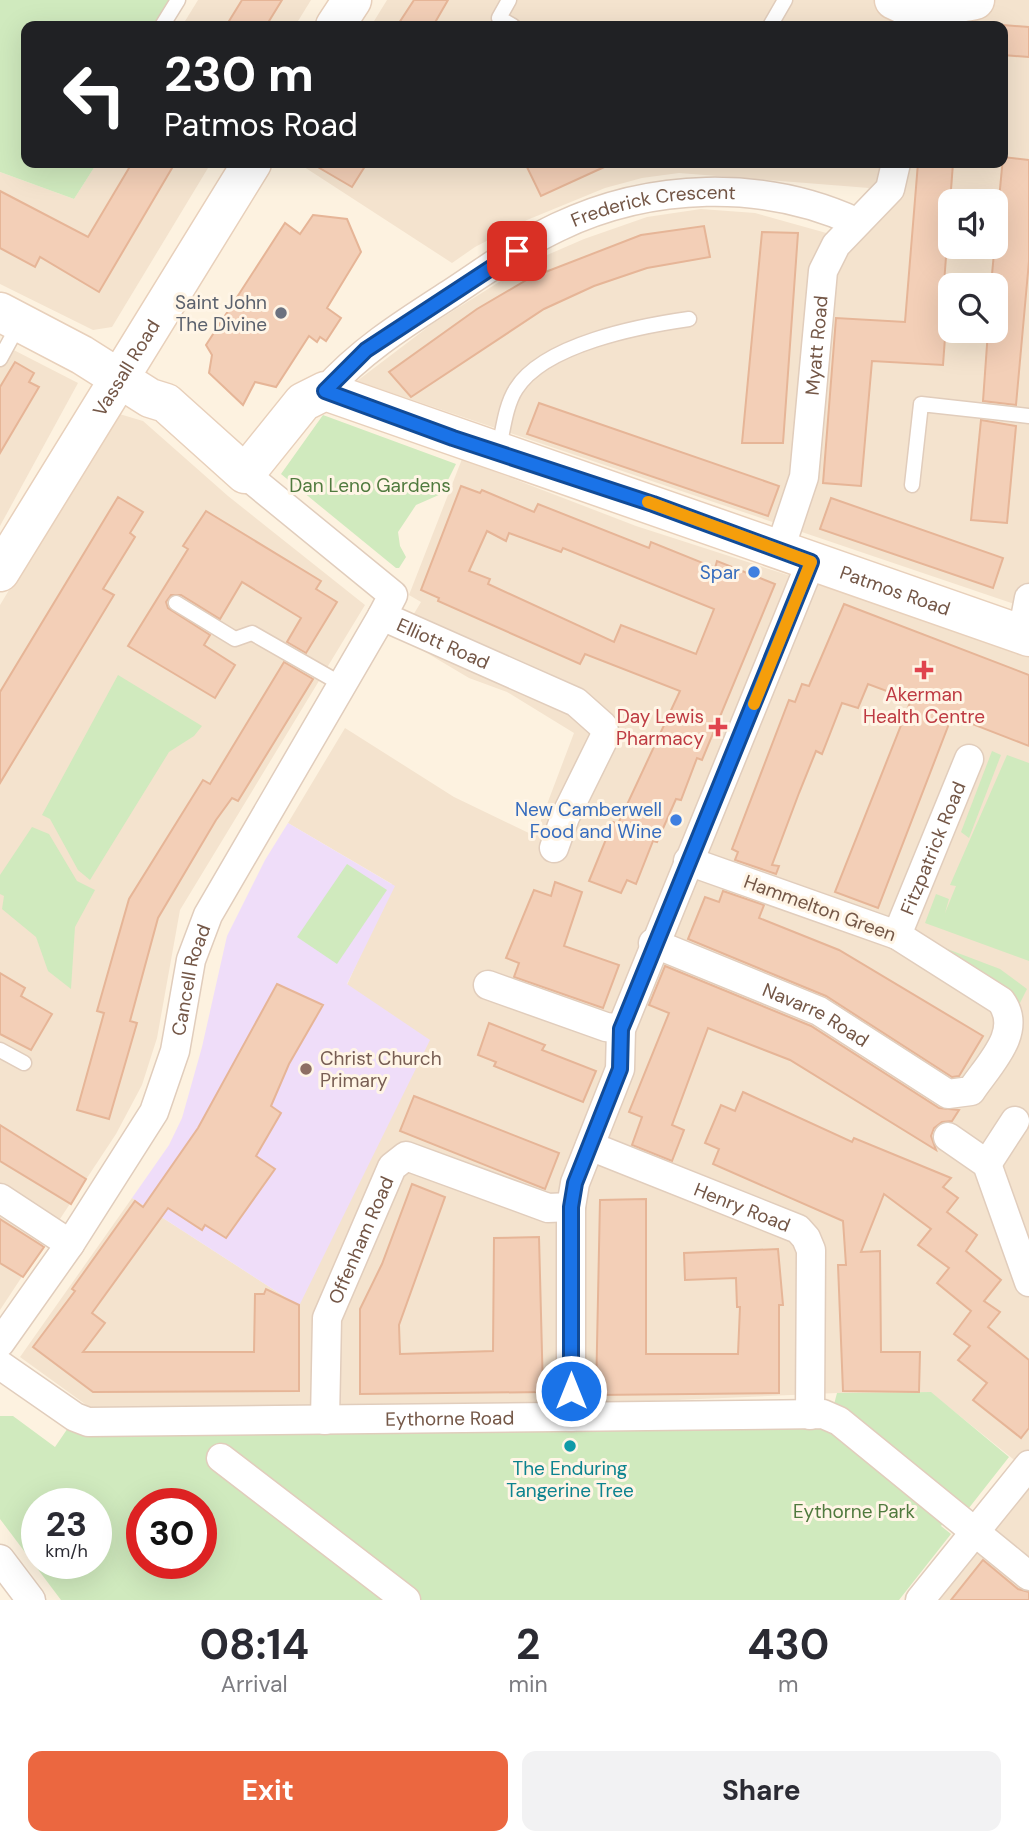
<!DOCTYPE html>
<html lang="en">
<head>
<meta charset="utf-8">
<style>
	:root { --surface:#fff; --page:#f2f2f3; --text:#2b2b33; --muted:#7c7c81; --accent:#eb6740 }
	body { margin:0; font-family:"DM Sans",sans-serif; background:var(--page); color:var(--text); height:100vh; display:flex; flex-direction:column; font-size:26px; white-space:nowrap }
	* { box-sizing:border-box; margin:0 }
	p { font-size:23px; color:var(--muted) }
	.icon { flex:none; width:38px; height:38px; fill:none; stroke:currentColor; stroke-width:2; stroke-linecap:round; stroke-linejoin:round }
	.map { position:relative; height:1600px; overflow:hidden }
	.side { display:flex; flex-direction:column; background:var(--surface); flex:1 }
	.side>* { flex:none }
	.guide { position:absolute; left:21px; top:21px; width:987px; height:147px; border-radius:14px; box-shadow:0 7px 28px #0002; background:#202124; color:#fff; overflow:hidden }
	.controls { position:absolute; left:938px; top:189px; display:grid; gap:14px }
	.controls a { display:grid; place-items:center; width:70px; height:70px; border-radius:14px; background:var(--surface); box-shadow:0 7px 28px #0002; font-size:35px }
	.speed { position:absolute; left:21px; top:1488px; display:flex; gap:14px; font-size:35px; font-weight:700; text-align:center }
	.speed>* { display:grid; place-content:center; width:91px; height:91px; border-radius:50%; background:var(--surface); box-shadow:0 7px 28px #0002; line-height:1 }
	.speed small { font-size:18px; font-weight:400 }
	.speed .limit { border:10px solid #d22; background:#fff; color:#111 }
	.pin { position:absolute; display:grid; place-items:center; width:60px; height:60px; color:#fff; margin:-30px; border-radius:14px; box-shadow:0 4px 10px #0006 }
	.me { position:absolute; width:77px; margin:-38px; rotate:0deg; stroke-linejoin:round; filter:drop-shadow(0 0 5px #0008) }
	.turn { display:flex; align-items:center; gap:24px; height:147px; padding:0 28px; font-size:32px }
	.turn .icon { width:91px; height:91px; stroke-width:2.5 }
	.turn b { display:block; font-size:49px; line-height:60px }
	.eta { display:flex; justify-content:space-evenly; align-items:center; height:119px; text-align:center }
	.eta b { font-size:42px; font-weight:700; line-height:49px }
	.cta { display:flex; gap:14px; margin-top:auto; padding:14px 28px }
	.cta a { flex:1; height:80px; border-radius:14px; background:var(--accent); color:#fff; font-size:28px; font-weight:700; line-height:80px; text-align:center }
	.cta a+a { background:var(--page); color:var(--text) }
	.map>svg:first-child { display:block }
	.residential { fill:#f4e3ce; fill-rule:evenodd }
	.education { fill:#efddf9 }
	.green { fill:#d0eabe; fill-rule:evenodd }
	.building { fill:#f3cfb7; stroke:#e6b597; stroke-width:2; fill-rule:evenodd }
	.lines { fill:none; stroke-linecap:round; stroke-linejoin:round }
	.lane-casing { stroke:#e1cdbc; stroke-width:17 }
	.street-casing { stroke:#e1cdbc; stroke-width:31 }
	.secondary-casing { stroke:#e8d0bb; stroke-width:41 }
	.lane { stroke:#fff; stroke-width:14 }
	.street { stroke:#fff; stroke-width:28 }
	.secondary { stroke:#fff; stroke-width:38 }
	.route-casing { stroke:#114b97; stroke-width:18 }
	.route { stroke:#1a73e8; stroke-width:12 }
	.slow { stroke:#f59e0b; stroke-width:12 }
	.worship-dot { fill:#6b7280; stroke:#fff5e6; stroke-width:2.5 }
	.shop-dot { fill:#3f7fe0; stroke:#fff5e6; stroke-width:2.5 }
	.health-dot { fill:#e0444e; stroke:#fff5e6; stroke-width:2.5 }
	.education-dot { fill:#8d6e63; stroke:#fff5e6; stroke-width:2.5 }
	.culture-dot { fill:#0f9aa8; stroke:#fff5e6; stroke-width:2.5 }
	.labels { text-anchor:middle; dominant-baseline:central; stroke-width:6; stroke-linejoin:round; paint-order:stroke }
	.street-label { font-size:19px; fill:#745747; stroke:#fff5e6 }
	.worship-label { font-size:19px; fill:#5b616d; stroke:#fff5e6; text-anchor:end }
	.park-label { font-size:19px; fill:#507a3e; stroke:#fff5e6 }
	.shop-label { font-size:19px; fill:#366cbe; stroke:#fff5e6; text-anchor:end }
	.health-label { font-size:19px; fill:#be3a42; stroke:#fff5e6 }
	.education-label { font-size:19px; fill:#785e54; stroke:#fff5e6; text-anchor:start }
	.culture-label { font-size:19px; fill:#0d838f; stroke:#fff5e6 }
</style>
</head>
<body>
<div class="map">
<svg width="1029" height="1600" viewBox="0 0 1029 1600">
	<rect width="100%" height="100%" fill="#fdf2e0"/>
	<g class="residential">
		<polygon points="198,0 311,0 295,26 182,26"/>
		<path d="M387 0H1029V609L357 381 432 324 531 262 584 239 647 217 701 209 755 213 830 234 869 188 679 173 642 178 605 188 527 220 475 247 452 263 298 163H1003V26H371ZM950 201H996V247H950ZM950 285H996V331H950Z"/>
		<polygon points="97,163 211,163 112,327 93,330 0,284 0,172 74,199"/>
		<polygon points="0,343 78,383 0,526"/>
		<polygon points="116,413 143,421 228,496 365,605 180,910 157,1038 142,1085 116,1134 0,1310 0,605"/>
		<polygon points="462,459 636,526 1029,653 1029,1472 930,1392 837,1393 421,1411 96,1412 20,1357 132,1198 299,1306 347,985 392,884 288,823 345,728 454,797 535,836 574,733 507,692 469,678 400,637 421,602 409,595"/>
		<polygon points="1029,1479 1029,1600 935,1600"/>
	</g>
	<polygon class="education" points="288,823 395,886 347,984 430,1040 299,1306 132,1198 169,1145 182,1118 202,1047 227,936 265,860"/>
	<g class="green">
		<polygon points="0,0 169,0 153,26 26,26 26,163 97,163 74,199 0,172"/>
		<polygon points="323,415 456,464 441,494 416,505 398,532 400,546 406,557 399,568 396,568 281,474"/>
		<polygon points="118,675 202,726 194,736 169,752 90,880 78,870 50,819 42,815"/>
		<polygon points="992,751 1001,755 969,838 961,832"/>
		<polygon points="1007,755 1029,763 1029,961 925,923 936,894 949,899 945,913 956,886 950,885"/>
		<polygon points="32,827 49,834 77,881 95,890 75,927 71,989 48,971 36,937 2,909 4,896 0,894 0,875"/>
		<polygon points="347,864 387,890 337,964 297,937"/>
		<polygon points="921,939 1000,969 1027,989 1017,1009"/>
		<path d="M931 1392 1009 1457 965 1513 956 1507 941 1526 951 1534 899 1600H61L0 1519V1416H13L55 1447 70 1425 828 1427 837 1393ZM37 1503H96V1563H37ZM142 1503H201V1563H142Z"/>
	</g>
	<g class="building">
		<polygon points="242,0 282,0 266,26 226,26"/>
		<polygon points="414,0 448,0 433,26 397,26"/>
		<polygon points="1003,25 1029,27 1029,57 1003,55"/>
		<polygon points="1003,157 1029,160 1029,261 1016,405 983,401 988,331 996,331 996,285 991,285"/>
		<polygon points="132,163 175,163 99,292 40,257 35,267 0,248 0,191 88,237"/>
		<polygon points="311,163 367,163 352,187"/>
		<polygon points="525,163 613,163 541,196"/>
		<polygon points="918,163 953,163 941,324 946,324 943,365 872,361 861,486 823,483 836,318 905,322"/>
		<polygon points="313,215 347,219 361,252 327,308 341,318 326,341 320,337 317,342 309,336 276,387 255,382 243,405 209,373 212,355 206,345 285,223 300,234"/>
		<polygon points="704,226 710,257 647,268 594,286 544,309 411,397 389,372 477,309 530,278 641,235"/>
		<polygon points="762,232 798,233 783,443 742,443"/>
		<polygon points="15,362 34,373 29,382 39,387 0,453 0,387"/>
		<polygon points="539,403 779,486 768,516 527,434"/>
		<polygon points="981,420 1016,426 1007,523 971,520"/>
		<path d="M461 486 480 493 482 490 534 512 538 504 649 548 651 542 715 568 717 561 775 584 702 760 697 758 681 800 676 799 657 842 653 841 636 884 627 880 621 893 589 881 613 822 618 824 680 691 585 654 580 664 438 601 439 598 421 590ZM487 531 506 541 509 533 561 552 563 548 714 609 696 654 621 625 614 642 488 584 490 579 469 571Z"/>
		<polygon points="118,497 143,512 130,533 135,537 103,589 114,595 0,783 0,692"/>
		<polygon points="831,498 1003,558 993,588 820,529"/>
		<polygon points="206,511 321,581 316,589 337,602 306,653 287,642 301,618 242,582 220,619 181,595 171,595 166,602 168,608 210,635 204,645 235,665 215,698 128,646 188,549 183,546"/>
		<polygon points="844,604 1029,675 1029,746 952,716 878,908 835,892 911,700 868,684 858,708 842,703 822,754 816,751 799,793 772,865 779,866 776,874 735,860 738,852 732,849 789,700 795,702 802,684 809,686"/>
		<polygon points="284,662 313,679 238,801 232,798 216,820 158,918 130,1021 137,1023 109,1119 77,1110 104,1013 97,1011 129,899 203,780 210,784"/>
		<polygon points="555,882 582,892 564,946 619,965 603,1008 514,977 519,963 506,958 534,890 551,896"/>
		<polygon points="723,891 764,905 759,918 839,950 983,1036 959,1076 952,1077 826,996 688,939 705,897 719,902"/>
		<polygon points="665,966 811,1026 939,1108 959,1110 952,1121 942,1122 934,1128 931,1136 936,1150 790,1060 708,1028 672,1125 684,1130 672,1161 632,1145 642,1117 629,1112 669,1013 649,1005"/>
		<polygon points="0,973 25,988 21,996 52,1014 31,1050 0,1034"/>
		<polygon points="277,984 323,1005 289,1064 271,1106 281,1113 256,1156 275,1169 226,1238 205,1225 202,1230 168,1208 92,1313 105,1323 83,1352 254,1352 255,1294 264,1294 266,1289 299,1305 299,1391 93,1392 33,1347 75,1291 72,1289 135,1201 143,1207 198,1128"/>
		<polygon points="489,1023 545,1045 542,1050 596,1071 583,1102 494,1066 496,1062 478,1055"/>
		<polygon points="743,1092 852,1142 854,1138 951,1178 943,1187 958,1198 947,1212 977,1235 966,1251 1001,1280 984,1301 1000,1312 988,1327 1029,1360 1029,1428 1021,1438 973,1400 987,1383 958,1360 970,1346 954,1334 971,1311 937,1283 949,1268 918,1245 931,1229 884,1194 861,1252 880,1251 881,1352 920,1352 919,1392 843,1391 838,1265 846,1265 843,1221 713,1164 719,1149 705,1143 721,1105 735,1111"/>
		<polygon points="414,1096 559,1153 545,1189 400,1131"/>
		<polygon points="0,1125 86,1179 71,1204 0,1161"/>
		<polygon points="412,1184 445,1197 399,1325 400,1354 493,1351 494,1238 539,1237 543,1392 360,1394 360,1309 382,1264"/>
		<polygon points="646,1199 646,1354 738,1354 740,1307 737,1307 736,1278 685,1280 684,1253 778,1249 783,1305 779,1305 779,1393 596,1395 600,1200"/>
		<polygon points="0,1219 44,1247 23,1277 0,1263"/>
		<polygon points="983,1560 1018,1589 1029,1592 1029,1600 951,1600"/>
	</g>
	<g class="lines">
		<defs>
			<g id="lane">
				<polyline points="509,0 499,18 513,26"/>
				<polyline points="162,26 178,0"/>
				<polyline points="770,26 785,0"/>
				<polyline points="0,359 19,324"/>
				<path d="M498 452C503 432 505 406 516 389 544 344 640 326 689 319"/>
				<polyline points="912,485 921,404 1029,416"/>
				<polyline points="176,603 235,639 252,633 343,685"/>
				<polyline points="0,1050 24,1063"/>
			</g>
			<g id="street">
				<path id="s1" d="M325 391C360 351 405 323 450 294 485 271 520 245 558 227 650 183 763 179 856 222"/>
				<path id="s2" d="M245 474 393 595 382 616 576 702 603 726 605 736 565 817 554 848"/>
				<path id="s3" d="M780 549 804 477 823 271 836 245 890 189 896 163"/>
				<polyline points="1022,634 1029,598"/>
				<path id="s4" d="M897 935 969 759"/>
				<path id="s5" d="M653 943 819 1011 948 1094 971 1091C988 1065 1024 1032 1001 1001L897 935 688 861"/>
				<polyline points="488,985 606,1027 621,1029"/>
				<polyline points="948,1137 987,1164 1029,1282"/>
				<path id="s6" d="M590 1146 798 1229 806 1238 811 1250 810 1415"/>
				<polyline points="987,1164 1015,1121"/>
				<polyline points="0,1198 70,1244"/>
				<path id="s7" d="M0 1343 70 1244 154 1112 175 1051 191 960 208 915 382 616"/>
				<path id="s8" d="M0 1365 75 1417 88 1422 823 1414 839 1421 1029 1576"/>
				<polyline points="571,1417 571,1207 575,1183 620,1069 621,1029 626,1017 811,562"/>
				<path id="s9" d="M325 1420 327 1318 392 1167 406 1156 548 1208 571 1207"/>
				<polyline points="221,1458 406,1600"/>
				<polyline points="0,1559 31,1600"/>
				<polyline points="920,1600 1029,1465"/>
			</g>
			<g id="secondary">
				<path d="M894 0C919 14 948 5 975 0"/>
				<polyline points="335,26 352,0"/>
				<path id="s10" d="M0 312 82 355 150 398 166 403 245 474 303 402 325 391 1029 637"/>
				<path id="s11" d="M0 572 252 163"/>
			</g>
		</defs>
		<use href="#lane" class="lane-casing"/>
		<use href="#street" class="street-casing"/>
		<use href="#secondary" class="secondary-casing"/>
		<use href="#lane" class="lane"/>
		<use href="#street" class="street"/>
		<use href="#secondary" class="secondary"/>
	</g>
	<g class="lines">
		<defs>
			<polyline id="route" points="517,251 366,350 325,391 453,438 653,504 811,562 626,1017 621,1029 620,1069 575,1183 571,1207 571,1391"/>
		</defs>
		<use href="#route" class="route-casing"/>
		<use href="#route" class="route"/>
		<polyline class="slow" points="648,502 811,562 754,704"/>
	</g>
	<circle class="worship-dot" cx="281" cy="313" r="7"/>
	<g class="shop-dot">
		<circle cx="754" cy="572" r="7"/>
		<circle cx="676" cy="820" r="7"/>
	</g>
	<g class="health-dot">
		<path d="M920.5 659.5h7v7h7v7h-7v7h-7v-7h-7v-7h7z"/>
		<path d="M714.5 716.5h7v7h7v7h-7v7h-7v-7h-7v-7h7z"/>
	</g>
	<circle class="education-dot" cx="306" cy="1069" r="7"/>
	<circle class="culture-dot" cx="570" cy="1446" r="7"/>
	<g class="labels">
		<g class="street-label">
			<text stroke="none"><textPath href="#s1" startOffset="385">Frederick Crescent</textPath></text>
			<text stroke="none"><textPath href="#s3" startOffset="208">Myatt Road</textPath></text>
			<text stroke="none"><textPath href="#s11" startOffset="240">Vassall Road</textPath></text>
			<text stroke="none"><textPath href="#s10" startOffset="1017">Patmos Road</textPath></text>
			<text stroke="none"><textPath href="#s2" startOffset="282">Elliott Road</textPath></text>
			<text stroke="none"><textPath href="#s4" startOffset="94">Fitzpatrick Road</textPath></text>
			<text transform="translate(820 908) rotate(20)">Hammelton Green</text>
			<text stroke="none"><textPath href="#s7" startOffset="415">Cancell Road</textPath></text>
			<text stroke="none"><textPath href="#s5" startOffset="178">Navarre Road</textPath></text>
			<text stroke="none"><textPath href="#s6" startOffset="164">Henry Road</textPath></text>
			<text stroke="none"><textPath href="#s9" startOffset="187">Offenham Road</textPath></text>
			<text stroke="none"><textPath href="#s8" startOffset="467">Eythorne Road</textPath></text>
		</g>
		<g class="worship-label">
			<text x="267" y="302">Saint John<tspan x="267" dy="22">The Divine</tspan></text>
		</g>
		<g class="park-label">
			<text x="370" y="485">Dan Leno Gardens</text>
			<text x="854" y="1511">Eythorne Park</text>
		</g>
		<g class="shop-label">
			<text x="740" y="572">Spar</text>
			<text x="662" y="809">New Camberwell<tspan x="662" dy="22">Food and Wine</tspan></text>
		</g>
		<g class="health-label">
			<text x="924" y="694">Akerman<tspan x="924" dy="22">Health Centre</tspan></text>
			<text x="704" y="716" text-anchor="end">Day Lewis<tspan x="704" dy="22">Pharmacy</tspan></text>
		</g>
		<g class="education-label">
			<text x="320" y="1058">Christ Church<tspan x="320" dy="22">Primary</tspan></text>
		</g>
		<g class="culture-label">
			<text x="570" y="1468">The Enduring<tspan x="570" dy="22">Tangerine Tree</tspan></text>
		</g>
	</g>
</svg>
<div class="controls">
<a><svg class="icon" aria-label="sound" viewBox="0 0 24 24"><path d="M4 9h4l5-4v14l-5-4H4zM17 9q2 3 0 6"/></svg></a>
<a><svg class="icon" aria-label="search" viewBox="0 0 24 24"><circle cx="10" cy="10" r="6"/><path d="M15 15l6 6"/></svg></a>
</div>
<div class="speed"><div>23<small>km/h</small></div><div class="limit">30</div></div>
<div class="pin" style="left:517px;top:251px;background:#d93025"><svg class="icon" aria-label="arrive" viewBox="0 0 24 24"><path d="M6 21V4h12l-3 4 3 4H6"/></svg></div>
<svg class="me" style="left:571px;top:1391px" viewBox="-20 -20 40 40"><circle r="17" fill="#1a73e8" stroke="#fff" stroke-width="3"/><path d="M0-11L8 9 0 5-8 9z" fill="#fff"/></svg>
<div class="guide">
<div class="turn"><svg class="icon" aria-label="left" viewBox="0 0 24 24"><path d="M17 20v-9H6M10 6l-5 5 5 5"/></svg><div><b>230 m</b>Patmos Road</div></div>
</div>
</div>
<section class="side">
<div class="eta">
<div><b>08:14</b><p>Arrival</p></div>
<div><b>2</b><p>min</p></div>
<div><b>430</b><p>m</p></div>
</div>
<div class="cta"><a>Exit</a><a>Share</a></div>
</section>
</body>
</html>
